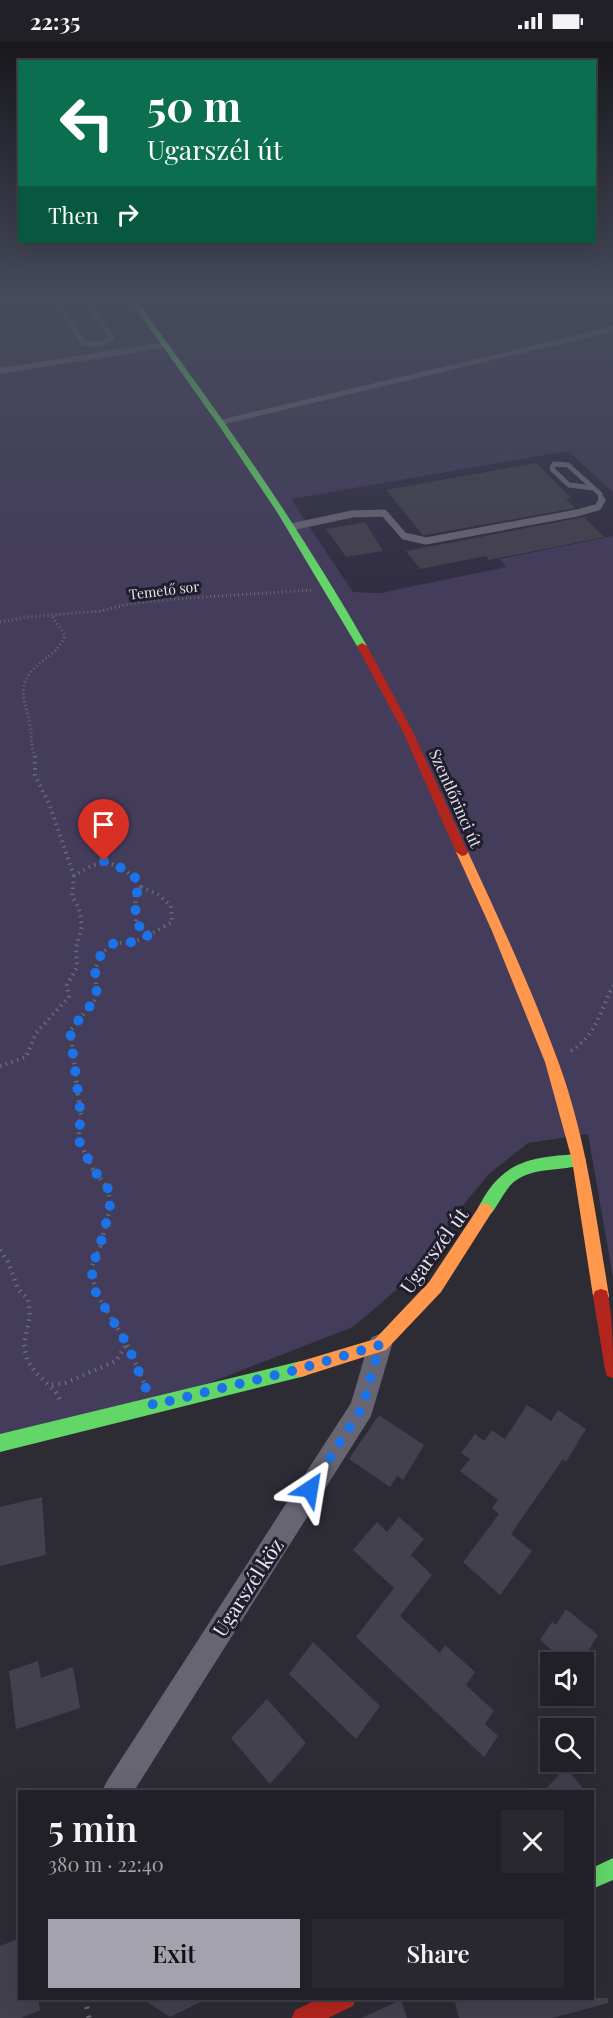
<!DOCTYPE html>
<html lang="en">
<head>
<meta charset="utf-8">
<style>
	:root { --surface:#222027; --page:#2a282f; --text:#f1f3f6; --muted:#a2a3a7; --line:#3f3e44; --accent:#a4a2ac }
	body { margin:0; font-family:"Playfair Display",serif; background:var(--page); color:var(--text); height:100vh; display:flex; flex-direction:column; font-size:22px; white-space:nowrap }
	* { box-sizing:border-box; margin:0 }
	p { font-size:20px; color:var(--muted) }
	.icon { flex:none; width:33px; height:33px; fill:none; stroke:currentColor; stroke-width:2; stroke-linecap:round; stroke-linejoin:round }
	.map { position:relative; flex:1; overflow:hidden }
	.drawer { position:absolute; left:18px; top:1748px; width:576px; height:210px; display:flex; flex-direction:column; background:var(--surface); border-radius:0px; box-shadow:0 6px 24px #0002,0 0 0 2px var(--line) }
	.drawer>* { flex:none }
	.hud { position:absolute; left:18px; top:18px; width:578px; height:183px; border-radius:0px; box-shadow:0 6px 24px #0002,0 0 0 2px var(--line); background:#0b6e4f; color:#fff; overflow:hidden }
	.buttons { position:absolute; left:540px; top:1610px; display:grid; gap:12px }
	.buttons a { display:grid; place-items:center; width:54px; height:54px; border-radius:0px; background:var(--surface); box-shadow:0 6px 24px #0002,0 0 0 2px var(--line); font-size:30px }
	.pin { position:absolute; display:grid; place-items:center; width:51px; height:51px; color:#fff; margin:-62px -26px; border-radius:50% 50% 50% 0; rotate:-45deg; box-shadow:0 0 6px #0007 }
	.pin .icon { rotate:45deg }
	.me { position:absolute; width:66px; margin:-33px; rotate:33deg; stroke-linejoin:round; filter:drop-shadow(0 0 4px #0008) }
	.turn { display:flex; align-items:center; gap:21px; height:126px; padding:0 30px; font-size:27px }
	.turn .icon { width:78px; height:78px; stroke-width:2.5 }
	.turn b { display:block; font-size:42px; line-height:51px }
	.then { display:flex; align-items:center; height:57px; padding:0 30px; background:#0003; gap:12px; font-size:22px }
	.round { display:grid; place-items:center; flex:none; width:63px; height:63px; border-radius:0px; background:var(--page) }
	.headline { display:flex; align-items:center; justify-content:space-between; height:102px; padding:0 30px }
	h1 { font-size:36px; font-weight:600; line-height:45px }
	.action { display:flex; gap:12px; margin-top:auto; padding:12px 30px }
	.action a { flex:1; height:69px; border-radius:0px; background:var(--accent); color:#111; font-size:24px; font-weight:600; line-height:69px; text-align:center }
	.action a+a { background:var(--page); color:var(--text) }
	.status { display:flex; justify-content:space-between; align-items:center; height:42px; padding:0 30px; background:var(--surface); direction:ltr }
	.status svg { height:16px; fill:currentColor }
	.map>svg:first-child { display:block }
	.built { fill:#322e43 }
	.green { fill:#433c5b }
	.building { fill:#44414f }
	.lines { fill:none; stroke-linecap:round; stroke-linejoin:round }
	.path-far3 { stroke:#6b6974; stroke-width:3; stroke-dasharray:1 3; stroke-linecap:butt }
	.path-far2 { stroke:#6b6974; stroke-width:4; stroke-dasharray:1.5 4.5; stroke-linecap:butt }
	.path-far1 { stroke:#6b6974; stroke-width:4.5; stroke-dasharray:1.5 5; stroke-linecap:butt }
	.path { stroke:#6b6974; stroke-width:5; stroke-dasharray:2 7; stroke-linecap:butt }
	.lane-far1 { stroke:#686573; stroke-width:5 }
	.lane { stroke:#686573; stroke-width:7 }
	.street { fill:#686573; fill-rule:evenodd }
	.fast { fill:#63d668; fill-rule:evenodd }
	.slow { fill:#ff974d; fill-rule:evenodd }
	.jam { fill:#b3261e; fill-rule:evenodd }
	.route { stroke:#1a73e8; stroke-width:10; stroke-dasharray:0 18 }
	.labels { text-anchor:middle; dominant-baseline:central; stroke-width:6; stroke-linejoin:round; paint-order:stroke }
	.far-street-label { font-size:14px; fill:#e4e2ed; stroke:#201d2d }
	.street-label { font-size:16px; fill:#e4e2ed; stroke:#201d2d }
	.near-street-label { font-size:20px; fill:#e4e2ed; stroke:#201d2d }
</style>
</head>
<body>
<div class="status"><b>22:35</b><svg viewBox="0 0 49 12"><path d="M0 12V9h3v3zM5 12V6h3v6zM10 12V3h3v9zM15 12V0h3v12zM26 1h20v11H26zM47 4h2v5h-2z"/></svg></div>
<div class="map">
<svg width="613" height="1976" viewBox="0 0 613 1976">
	<rect width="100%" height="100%" fill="#2d2b34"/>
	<polygon class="built" points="568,409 613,450 613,494 500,517 507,525 380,551 353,550 291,457"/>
	<polygon class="green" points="0,257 613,258 613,450 568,409 291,457 353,550 380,551 506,525 500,517 613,494 613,1236 588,1092 528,1101 489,1132 468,1157 410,1236 353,1285 153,1363 0,1399"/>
	<g class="building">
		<polygon points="32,274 52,312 12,318 9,313 0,314 0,279"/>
		<polygon points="536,421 571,456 566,457 575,466 426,493 423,493 386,448"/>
		<polygon points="584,475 604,495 489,518 486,514 420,527 406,509"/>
		<polygon points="365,480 383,509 346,515 326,487"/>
		<polygon points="527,1363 551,1379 558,1368 586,1387 566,1420 563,1417 511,1492 532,1509 500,1553 463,1520 499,1472 492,1466 498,1458 460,1429 470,1417 461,1411 475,1392 484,1399 492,1388 505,1397"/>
		<polygon points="379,1373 424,1403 403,1438 397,1434 390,1445 349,1417"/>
		<polygon points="42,1455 46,1513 0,1524 0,1465"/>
		<polygon points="399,1475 424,1497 411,1513 432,1533 400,1574 440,1611 445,1603 475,1630 466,1643 494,1669 485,1682 498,1694 484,1715 356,1595 394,1546 353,1508 377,1480 387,1490"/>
		<polygon points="566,1567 598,1593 581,1620 565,1620 540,1598 552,1580 556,1583"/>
		<polygon points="313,1600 380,1664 356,1697 289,1632"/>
		<polygon points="38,1619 41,1636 73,1625 80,1666 16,1687 9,1629"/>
		<polygon points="267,1657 306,1701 270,1742 231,1696"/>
		<polygon points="566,1725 585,1749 544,1749"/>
		<polygon points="20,1896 20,1956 38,1956 40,1968 22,1976 0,1976 0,1904"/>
		<polygon points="141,1956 209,1956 170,1975"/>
		<polygon points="454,1956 608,1956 608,1961 552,1976 459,1976"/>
		<polygon points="401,1958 407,1976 361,1976"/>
	</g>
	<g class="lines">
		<g class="path-far3">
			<polyline points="0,580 28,575 101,569 129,562 174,557 312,548"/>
			<path d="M35 715C29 699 33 697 30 683 27 664 16 648 31 630 43 615 58 613 65 593L52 574"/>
		</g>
		<g class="path-far2">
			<polyline points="35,714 35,733 50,764 74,834"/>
			<polyline points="141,845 159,853 171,864 172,880 151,892"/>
			<path d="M571 1009C598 991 599 970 613 944"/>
			<path d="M0 1024 26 1015 36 991 69 955 67 943 77 925 76 906 82 884 79 866 72 854 74 834C102 814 120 818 141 845L135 854 136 882 151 892 134 900 114 901 101 912 95 929 97 955 70 989 77 1040"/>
		</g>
		<g class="path-far1">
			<polyline points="76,1039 81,1074 78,1097 93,1127 109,1148 110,1166 100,1205 91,1227 96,1251 127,1302 144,1341"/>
			<polyline points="0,1208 8,1220 18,1247 28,1257 30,1273 24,1302 27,1318 35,1330 55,1349 62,1361"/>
			<polyline points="52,1343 65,1341 116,1319 126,1303"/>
		</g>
		<polyline class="path" points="85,1956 89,1976"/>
		<g class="lane-far1">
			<path d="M56 257 82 300C93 303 103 304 112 296L85 257"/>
			<polyline points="222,380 613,287"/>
			<polyline points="593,446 569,443 552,427 554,422 568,423 600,452 601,459"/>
		</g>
		<polyline class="lane" points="291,485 352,472 384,471 404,494 426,499 577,471 598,465 602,458"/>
		<g class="street">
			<polygon points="165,300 169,301 169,305 0,332 0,326"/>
			<polygon points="380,1292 388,1295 392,1303 371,1374 134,1749 102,1749 107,1739 351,1361 368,1303 372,1295"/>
		</g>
		<g class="fast">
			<path d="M129 257H135C218 369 298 482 367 604L366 606 362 607 357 604 277 470 220 385Z"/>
			<path d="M579 1112 584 1114 586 1118 584 1122C561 1130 536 1124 515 1139 504 1147 496 1169 489 1173 485 1175 483 1174 480 1173L477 1168C501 1119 529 1115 579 1112Z"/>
			<polygon points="301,1319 307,1321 309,1327 307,1333 301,1335 0,1410 0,1392"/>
			<polygon points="613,1816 613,1838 592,1847 592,1826"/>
		</g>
		<g class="slow">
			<path d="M462 806 468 810C500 879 532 948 558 1019 586 1094 596 1175 609 1254L607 1259 601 1261 595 1259 593 1254 572 1118 545 1020 492 889 456 810Z"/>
			<polygon points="485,1161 490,1163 493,1168 490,1173 441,1250 386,1308 301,1335 295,1333 293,1327 295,1321 375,1297 429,1240 480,1163"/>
		</g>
		<g class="jam">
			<polygon points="362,601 367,604 413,690 468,810 466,813 462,814 456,810 403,690 357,604"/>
			<path d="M601 1247 607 1249C613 1274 613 1309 613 1336L607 1334 605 1328 593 1254 595 1249Z"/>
			<polygon points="320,1956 356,1956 353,1964 328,1976 292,1976 295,1968"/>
		</g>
	</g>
	<linearGradient id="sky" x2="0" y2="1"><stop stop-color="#19181d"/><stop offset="0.48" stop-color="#464a5c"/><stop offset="1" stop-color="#464a5c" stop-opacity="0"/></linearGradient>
	<rect width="613" height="534" fill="url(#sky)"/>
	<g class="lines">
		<polyline class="route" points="104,819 131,830 141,844 135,854 136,882 151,892 134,900 114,901 101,912 95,929 97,955 70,989 81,1074 78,1097 93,1127 109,1148 110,1166 100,1204 91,1227 96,1251 127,1302 153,1363 296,1328 380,1303 362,1366 310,1447"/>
	</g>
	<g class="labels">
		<g class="far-street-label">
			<text transform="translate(164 548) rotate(-7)">Temető sor</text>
		</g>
		<g class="street-label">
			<text transform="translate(456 756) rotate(66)">Szentlőrinci út</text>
		</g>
		<g class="near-street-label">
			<text transform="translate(433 1208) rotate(-54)">Ugarszél út</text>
			<text transform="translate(247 1545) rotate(-57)">Ugarszél köz</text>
		</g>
	</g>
</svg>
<div class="buttons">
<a><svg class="icon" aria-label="sound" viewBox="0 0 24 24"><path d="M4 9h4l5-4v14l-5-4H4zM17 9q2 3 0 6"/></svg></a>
<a><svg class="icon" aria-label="search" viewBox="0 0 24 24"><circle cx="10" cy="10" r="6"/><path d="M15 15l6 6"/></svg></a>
</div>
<div class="pin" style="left:104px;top:819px;background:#d93025"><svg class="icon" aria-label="arrive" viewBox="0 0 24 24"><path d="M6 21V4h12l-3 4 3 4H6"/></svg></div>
<svg class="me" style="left:310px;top:1447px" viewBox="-20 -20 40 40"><path d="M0-17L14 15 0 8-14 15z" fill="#1a73e8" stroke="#fff" stroke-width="4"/></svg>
<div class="hud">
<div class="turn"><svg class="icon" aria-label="left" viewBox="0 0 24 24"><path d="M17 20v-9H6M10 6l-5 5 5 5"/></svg><div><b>50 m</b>Ugarszél út</div></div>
<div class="then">Then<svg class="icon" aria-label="right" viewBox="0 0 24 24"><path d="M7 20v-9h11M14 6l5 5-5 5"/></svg></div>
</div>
<section class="drawer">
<div class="headline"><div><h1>5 min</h1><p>380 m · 22:40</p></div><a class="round"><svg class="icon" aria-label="close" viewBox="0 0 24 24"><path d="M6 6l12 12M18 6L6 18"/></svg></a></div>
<div class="action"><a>Exit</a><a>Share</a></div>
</section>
</div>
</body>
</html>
